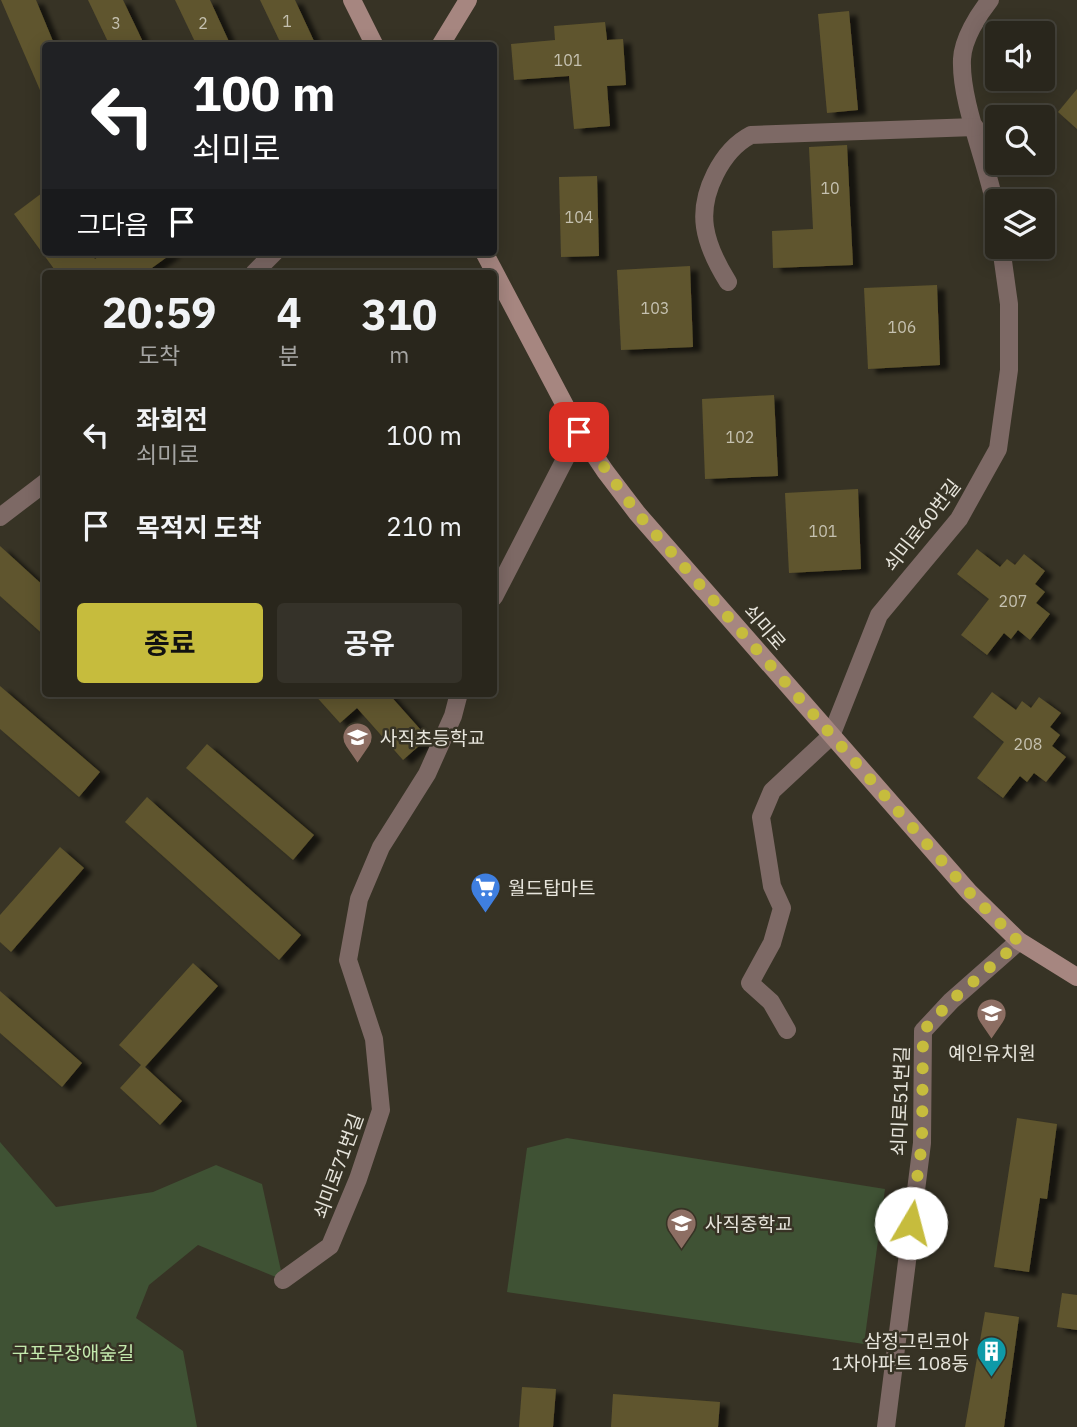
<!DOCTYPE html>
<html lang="ko">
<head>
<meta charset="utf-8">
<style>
	:root { --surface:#29261c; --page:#353229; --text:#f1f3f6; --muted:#a5a5a3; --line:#45433b; --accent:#c6bc3d }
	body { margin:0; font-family:"IBM Plex Sans","Noto Sans KR",sans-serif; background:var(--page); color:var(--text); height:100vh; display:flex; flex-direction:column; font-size:26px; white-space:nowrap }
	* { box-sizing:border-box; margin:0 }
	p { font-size:23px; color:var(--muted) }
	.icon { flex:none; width:38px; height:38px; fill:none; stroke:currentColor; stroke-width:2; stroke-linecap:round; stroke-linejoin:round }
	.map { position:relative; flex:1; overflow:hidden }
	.panel { position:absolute; left:42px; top:270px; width:455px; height:427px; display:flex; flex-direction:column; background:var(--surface); border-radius:7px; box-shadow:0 4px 18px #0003,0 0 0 2px var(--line) }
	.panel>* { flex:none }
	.top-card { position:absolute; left:42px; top:42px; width:455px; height:214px; border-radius:7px; box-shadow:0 4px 18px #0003,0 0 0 2px var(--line); background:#202124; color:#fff; overflow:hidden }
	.fabs { position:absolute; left:985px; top:21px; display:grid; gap:14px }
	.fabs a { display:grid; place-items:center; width:70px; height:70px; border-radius:7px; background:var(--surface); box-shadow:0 4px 18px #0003,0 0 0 2px var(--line); font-size:35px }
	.pin { position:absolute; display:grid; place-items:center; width:60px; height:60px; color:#fff; margin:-30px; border-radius:14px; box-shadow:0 4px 10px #0006 }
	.me { position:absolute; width:77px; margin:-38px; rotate:8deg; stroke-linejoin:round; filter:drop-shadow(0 0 5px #0008) }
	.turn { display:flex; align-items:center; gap:24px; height:147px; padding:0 35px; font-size:32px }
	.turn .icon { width:91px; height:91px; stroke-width:2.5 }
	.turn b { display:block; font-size:49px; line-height:60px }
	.then { display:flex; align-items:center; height:66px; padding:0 35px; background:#0003; gap:14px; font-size:26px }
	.eta { display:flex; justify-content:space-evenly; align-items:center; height:119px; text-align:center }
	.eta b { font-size:42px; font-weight:700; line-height:49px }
	.primary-button { display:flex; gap:14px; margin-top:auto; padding:14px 35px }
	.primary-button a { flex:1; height:80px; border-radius:7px; background:var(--accent); color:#111; font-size:28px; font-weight:700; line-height:80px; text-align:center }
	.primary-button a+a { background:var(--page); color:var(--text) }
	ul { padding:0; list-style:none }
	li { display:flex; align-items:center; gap:21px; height:91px; padding:0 35px }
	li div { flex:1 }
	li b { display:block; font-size:26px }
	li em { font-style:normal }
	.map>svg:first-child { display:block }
	.green { fill:#3f5234 }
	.building { fill:#5f552d; filter:url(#shadow) }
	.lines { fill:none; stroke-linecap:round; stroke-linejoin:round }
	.street { stroke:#7d6965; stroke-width:18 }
	.secondary { stroke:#a68680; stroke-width:18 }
	.route { stroke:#c6bc3d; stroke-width:12; stroke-dasharray:0 21.6 }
	.labels { text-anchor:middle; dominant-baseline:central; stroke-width:5; stroke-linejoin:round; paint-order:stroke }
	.number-label { font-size:16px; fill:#c5c1b0 }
	.street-label { font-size:19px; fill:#e7e5dc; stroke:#373325 }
	.poi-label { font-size:19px; fill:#e7e5dc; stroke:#373325; text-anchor:start }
	.park-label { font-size:19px; fill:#c3e9ad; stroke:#373325 }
</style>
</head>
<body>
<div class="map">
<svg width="1077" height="1427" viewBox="0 0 1077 1427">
	<defs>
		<filter id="shadow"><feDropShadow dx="8" dy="4.5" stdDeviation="2" flood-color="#0009"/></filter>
	</defs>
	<rect width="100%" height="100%" fill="#373325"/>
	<g class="green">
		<polygon points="567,1138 885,1189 864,1344 507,1292 527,1148"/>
		<polygon points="0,1142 56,1207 153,1192 216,1165 262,1184 283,1280 198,1245 149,1285 136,1318 183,1351 197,1427 0,1427"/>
	</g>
	<g class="building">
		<polygon points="1,0 36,0 55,46 46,46 46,104"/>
		<polygon points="88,0 123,0 145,46 110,46"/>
		<polygon points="175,0 210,0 231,46 197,46"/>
		<polygon points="260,0 295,0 314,41 305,46 282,46"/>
		<polygon points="849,11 858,110 827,113 818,14"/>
		<polygon points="605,22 607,40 623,39 626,85 607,86 610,126 574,129 569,76 514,80 511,44 555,40 554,26"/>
		<polygon points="1077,89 1077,129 1058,112"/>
		<polygon points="847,145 853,265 773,268 772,231 813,229 809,147"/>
		<polygon points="597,176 599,256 561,257 559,177"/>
		<polygon points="46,190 46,252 90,252 95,259 105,252 174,252 145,273 57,273 14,214"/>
		<polygon points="690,266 693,347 621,350 617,270"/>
		<polygon points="937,285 940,365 868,369 864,288"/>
		<polygon points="774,395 778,476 705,479 702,399"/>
		<polygon points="858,489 861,569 789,573 785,493"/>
		<polygon points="0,546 46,588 46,637 0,596"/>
		<polygon points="977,549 1000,567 1007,559 1015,565 1024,554 1045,571 1035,584 1045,592 1036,603 1050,614 1030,640 1018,630 1011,639 1004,633 987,655 961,635 989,599 957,574"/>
		<polygon points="0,686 100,772 79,797 0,729"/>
		<polygon points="992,692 1016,710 1022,701 1031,708 1039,697 1061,713 1050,727 1060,735 1052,746 1066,757 1046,782 1034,773 1027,782 1020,776 1003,798 977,778 1004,742 973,717"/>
		<polygon points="313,693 388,693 428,738 403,760 357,708 340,723"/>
		<polygon points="207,744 314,835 293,860 186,768"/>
		<polygon points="147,797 301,935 279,960 125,822"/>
		<polygon points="60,847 84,868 11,952 0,942 0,915"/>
		<polygon points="193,963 218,986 145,1067 182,1101 160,1125 120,1088 141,1065 119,1045"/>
		<polygon points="0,991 82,1063 62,1087 0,1033"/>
		<polygon points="1017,1118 1057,1124 1047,1199 1040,1198 1029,1272 994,1267"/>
		<polygon points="1062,1293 1077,1295 1077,1330 1057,1327"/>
		<polygon points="985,1312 1019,1317 1004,1427 965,1427"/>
		<polygon points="522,1387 556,1389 553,1427 519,1427"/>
		<polygon points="613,1394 720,1402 718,1427 611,1427"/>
	</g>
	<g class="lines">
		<g class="street">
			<path d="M990 0C978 15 963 39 962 59 960 105 991 171 998 220"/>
			<polyline points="254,273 275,252"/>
			<path d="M728 282C718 266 708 247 705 227 700 193 722 150 751 135L975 127"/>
			<polyline points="0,517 46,482"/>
			<polyline points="494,597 579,432"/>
			<polyline points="787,1030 771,1002 750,983 772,943 782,908 772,886 761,817 772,791 831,736 879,615 959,519 998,449 1009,370 1009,304 1001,247"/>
			<polyline points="283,1280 330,1246 358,1179 381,1110 374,1039 348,960 359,899 381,847 427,774 453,716 459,693"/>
			<polyline points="886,1427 922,1143 923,1031 951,1001 1019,941"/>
		</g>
		<g class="secondary">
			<polyline points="352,0 375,46"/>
			<polyline points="440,46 468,0"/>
			<polyline points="484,252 579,432 605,471 637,513 969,892 1019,941 1077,977"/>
		</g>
	</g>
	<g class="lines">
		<polyline class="route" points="579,432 637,513 969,892 1019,942 951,1001 923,1031 922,1143 911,1223"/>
	</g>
	<defs>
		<symbol id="school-pin" viewBox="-11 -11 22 30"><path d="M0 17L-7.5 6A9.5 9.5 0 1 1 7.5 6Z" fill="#8d6e63" stroke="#373325"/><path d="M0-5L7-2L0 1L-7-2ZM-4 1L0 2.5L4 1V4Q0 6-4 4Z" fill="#fff"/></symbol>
		<symbol id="supermarket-pin" viewBox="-11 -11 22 30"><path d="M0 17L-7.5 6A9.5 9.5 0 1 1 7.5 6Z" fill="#3f7fe0" stroke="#373325"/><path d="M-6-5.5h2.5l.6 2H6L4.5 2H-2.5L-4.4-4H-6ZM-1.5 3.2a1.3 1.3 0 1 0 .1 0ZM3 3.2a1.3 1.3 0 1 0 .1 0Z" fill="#fff"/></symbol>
		<symbol id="building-pin" viewBox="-11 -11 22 30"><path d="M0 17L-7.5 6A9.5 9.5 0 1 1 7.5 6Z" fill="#0f9aa8" stroke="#373325"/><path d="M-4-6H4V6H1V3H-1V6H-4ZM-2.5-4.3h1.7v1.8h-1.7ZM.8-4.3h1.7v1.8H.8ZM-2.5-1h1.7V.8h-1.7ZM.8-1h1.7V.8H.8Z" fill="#fff"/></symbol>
	</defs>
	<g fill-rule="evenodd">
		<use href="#school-pin" x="340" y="720" width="35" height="47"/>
		<use href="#supermarket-pin" x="468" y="870" width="35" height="47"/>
		<use href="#school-pin" x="974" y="996" width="35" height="47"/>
		<use href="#school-pin" x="664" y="1206" width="35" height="47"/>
		<use href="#building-pin" x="974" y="1334" width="35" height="47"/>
	</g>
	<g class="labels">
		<g class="number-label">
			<text x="287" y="21">1</text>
			<text x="116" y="23">3</text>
			<text x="203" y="23">2</text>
			<text x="568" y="60">101</text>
			<text x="830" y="188">10</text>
			<text x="579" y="217">104</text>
			<text x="655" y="308">103</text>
			<text x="902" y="327">106</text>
			<text x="740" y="437">102</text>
			<text x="823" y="531">101</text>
			<text x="1013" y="601">207</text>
			<text x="1028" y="744">208</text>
		</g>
		<g class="street-label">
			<text transform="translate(922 525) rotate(-52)">쇠미로60번길</text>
			<text transform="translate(765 627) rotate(49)">쇠미로</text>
			<text transform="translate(900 1101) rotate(-88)">쇠미로51번길</text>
			<text transform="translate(338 1166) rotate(-70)">쇠미로71번길</text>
		</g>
		<g class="poi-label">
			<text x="380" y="738">사직초등학교</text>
			<text x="508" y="888">월드탑마트</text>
			<text x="992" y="1053" text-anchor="middle">예인유치원</text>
			<text x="705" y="1224">사직중학교</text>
			<text x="969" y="1341" text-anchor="end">삼정그린코아<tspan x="969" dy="22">1차아파트 108동</tspan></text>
		</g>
		<g class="park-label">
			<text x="73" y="1353">구포무장애숲길</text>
		</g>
	</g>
</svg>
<div class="fabs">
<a><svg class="icon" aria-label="sound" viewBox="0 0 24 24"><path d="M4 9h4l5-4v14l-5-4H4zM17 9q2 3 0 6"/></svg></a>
<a><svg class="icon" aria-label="search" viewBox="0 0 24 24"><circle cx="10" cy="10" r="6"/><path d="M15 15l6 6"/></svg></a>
<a><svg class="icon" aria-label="layers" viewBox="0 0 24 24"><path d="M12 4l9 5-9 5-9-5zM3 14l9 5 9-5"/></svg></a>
</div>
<div class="pin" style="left:579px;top:432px;background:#d93025"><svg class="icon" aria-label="arrive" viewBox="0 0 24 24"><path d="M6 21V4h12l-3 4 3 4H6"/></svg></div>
<svg class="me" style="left:911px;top:1223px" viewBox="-20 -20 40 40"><circle r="19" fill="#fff"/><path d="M0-13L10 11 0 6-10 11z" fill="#c6bc3d"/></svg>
<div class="top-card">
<div class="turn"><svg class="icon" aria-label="left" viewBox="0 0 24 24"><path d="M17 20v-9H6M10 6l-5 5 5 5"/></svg><div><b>100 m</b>쇠미로</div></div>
<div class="then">그다음<svg class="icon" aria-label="arrive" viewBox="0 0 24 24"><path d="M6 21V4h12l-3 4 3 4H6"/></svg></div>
</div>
<section class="panel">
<div class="eta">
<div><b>20:59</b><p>도착</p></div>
<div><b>4</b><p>분</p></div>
<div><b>310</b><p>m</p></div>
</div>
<ul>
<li><svg class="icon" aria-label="left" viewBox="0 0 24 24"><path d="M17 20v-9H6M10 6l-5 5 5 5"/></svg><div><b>좌회전</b><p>쇠미로</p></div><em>100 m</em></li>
<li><svg class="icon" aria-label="arrive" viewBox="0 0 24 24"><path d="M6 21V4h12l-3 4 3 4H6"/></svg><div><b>목적지 도착</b></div><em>210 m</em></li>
</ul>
<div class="primary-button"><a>종료</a><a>공유</a></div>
</section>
</div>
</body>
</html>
